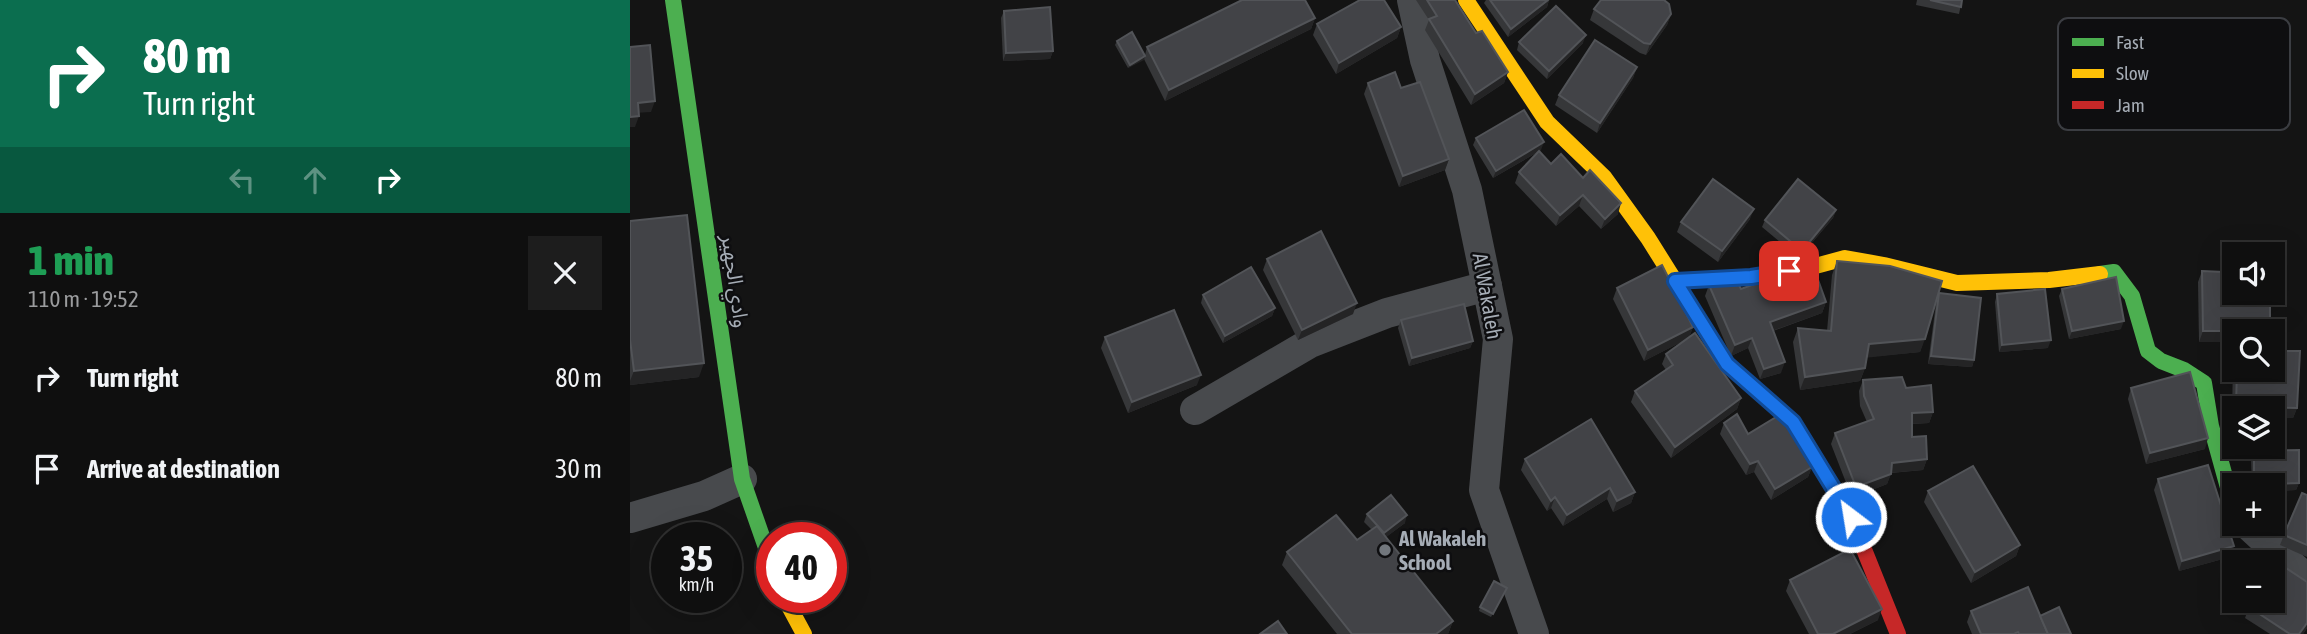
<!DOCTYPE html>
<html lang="en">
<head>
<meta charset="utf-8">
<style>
	:root { --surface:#0f0f0f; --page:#1d1d1d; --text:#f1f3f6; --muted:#9b9c9e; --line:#2f2f2f }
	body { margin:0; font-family:"Asap Condensed","Noto Sans Arabic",sans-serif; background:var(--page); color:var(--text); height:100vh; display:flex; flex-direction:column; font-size:26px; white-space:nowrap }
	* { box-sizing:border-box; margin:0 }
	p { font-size:23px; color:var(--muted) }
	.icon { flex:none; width:38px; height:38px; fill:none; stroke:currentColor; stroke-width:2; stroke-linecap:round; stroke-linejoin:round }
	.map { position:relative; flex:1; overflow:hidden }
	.panel { display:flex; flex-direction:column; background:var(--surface); width:630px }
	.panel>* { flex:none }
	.guide { background:#0b6e4f; color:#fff; overflow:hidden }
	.controls { position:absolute; left:1592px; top:242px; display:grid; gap:14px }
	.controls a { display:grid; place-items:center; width:63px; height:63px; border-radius:0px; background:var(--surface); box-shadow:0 7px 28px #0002,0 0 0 2px var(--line); font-size:35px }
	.speed { position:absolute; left:21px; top:522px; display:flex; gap:14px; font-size:35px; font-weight:700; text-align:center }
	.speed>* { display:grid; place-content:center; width:91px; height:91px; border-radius:50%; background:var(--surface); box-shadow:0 7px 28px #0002,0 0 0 2px var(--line); line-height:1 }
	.speed small { font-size:18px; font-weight:400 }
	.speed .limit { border:10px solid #d22; background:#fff; color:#111 }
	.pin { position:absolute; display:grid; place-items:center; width:60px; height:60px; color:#fff; margin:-30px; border-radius:14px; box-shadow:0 4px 10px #0006 }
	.me { position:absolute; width:77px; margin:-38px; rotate:329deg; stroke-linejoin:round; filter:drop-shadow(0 0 5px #0008) }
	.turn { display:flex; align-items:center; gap:24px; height:147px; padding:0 28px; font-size:32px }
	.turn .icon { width:91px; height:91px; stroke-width:2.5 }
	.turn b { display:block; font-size:49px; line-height:60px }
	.lanes { display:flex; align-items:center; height:66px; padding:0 28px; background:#0003; justify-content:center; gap:35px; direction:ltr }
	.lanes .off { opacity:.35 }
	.round { display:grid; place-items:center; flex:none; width:74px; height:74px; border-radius:0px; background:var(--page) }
	.summary { display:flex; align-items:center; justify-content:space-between; height:119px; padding:0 28px }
	h1 { font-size:42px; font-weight:800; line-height:52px; color:#1e9e55 }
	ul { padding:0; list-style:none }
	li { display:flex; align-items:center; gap:21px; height:91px; padding:0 28px }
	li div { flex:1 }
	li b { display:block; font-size:26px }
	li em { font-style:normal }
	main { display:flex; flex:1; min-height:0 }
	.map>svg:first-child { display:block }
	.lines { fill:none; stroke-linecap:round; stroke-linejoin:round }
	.street { stroke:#484a4d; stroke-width:30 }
	.fast { stroke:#4caf50; stroke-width:16 }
	.slow { stroke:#ffc107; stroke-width:16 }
	.jam { stroke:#c62828; stroke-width:16 }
	.wall { fill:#363739 }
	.shaded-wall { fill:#242425 }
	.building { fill:#424347; stroke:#525458; stroke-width:2 }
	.route-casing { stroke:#114b97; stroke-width:18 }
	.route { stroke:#1a73e8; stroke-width:12 }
	.poi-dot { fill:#72777d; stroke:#0e0e10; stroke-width:2.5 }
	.labels { text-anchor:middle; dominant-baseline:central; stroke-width:5; stroke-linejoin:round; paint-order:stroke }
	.street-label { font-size:21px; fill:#a5acb5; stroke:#0e0e10 }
	.poi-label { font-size:21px; font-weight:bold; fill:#a5acb5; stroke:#0e0e10; text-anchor:start }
	.key { fill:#0e0e10; stroke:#3b3d42; stroke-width:2 }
	.key-label { font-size:19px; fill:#a5acb5 }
</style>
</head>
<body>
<main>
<section class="panel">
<div class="guide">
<div class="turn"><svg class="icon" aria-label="right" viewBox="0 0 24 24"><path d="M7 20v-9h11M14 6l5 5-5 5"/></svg><div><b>80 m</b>Turn right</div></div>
<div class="lanes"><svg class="icon off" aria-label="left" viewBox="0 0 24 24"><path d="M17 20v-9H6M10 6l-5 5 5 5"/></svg><svg class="icon off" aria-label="ahead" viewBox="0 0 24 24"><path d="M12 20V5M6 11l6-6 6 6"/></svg><svg class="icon" aria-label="right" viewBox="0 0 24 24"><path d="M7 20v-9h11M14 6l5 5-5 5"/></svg></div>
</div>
<div class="summary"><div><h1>1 min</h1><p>110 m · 19:52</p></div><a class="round"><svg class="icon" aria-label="close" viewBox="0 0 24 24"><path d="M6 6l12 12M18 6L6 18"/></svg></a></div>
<ul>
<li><svg class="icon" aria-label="right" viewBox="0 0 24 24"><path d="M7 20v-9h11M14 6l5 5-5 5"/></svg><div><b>Turn right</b></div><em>80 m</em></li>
<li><svg class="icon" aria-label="arrive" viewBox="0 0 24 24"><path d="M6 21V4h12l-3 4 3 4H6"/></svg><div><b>Arrive at destination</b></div><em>30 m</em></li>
</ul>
</section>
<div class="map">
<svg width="1677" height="634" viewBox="0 0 1677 634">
	<rect width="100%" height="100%" fill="#141414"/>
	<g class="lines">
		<g class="street">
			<polyline points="782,0 795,60 837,190 868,339 854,490 904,634"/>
			<polyline points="565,410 680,343 757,313 857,286"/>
			<polyline points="0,518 74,496 112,479"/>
			<polyline points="1616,523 1668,571 1677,576"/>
		</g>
		<g class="fast">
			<polyline points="43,0 112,479 142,565"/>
			<polyline points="1470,274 1484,272 1502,296 1518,351 1531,361 1554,370 1574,383 1581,426 1605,513"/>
		</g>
		<g class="slow">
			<polyline points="836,0 917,122 974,177 1018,238 1097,364 1163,422 1178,446"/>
			<polyline points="1045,281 1121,277 1178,268 1215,258 1254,265 1327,283 1419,280 1470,274"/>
			<polyline points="154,597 174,634"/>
		</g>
		<polyline class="jam" points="1178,446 1221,517 1268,634"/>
	</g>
	<g class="wall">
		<polygon points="786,0 825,0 846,33 878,72 874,83 841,105 795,30 799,20"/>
		<polygon points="856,0 919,0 917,7 878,37 854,3"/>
		<polygon points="1287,0 1332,0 1329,14 1286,5"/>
		<polygon points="964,9 1041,14 1037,25 1016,55 1010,53 960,20"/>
		<polygon points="374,11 423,51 420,59 373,61 371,18"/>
		<polygon points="685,18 681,29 535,101 514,59 498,68 485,45 487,41 515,55 517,47"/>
		<polygon points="687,24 771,27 767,38 706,74 683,35"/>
		<polygon points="889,42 953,43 917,79 887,50"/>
		<polygon points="1007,67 1003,78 967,133 925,105 929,95"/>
		<polygon points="738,83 771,88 819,159 815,170 769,187 734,94"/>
		<polygon points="846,138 911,150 909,151 921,164 988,214 971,229 949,206 926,226 885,183 889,172 908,152 863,178 843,145"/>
		<polygon points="1206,210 1203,218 1169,258 1132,227 1135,220"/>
		<polygon points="1120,219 1088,262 1047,232 1051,222"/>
		<polygon points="0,221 69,377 0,385"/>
		<polygon points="637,259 723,314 668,340 633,270"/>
		<polygon points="1207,261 1308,295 1344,360 1342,367 1298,364 1306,303 1290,352 1237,357 1235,368 1230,381 1170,390 1163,342 1168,328 1197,331 1202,275"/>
		<polygon points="1572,271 1593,282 1605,331 1605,342 1569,342 1568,282"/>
		<polygon points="1079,285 1111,289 1196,302 1192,313 1143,331 1151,373 1130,379 1118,348 1101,356 1075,296"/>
		<polygon points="987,288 1063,327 1059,337 1111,398 1107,409 1041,458 1001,402 1005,391 1036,370 1032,364 1036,354 1059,338 1014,361 983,299"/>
		<polygon points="1432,289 1491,329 1439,339 1429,296"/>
		<polygon points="1367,294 1418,348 1369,352 1365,302"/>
		<polygon points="573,295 645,308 642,316 593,343 571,303"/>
		<polygon points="771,320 843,341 840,348 779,366 768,328"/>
		<polygon points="475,337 567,385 498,413 471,348"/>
		<polygon points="1605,356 1605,369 1643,369 1667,408 1663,418 1643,418 1643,408 1605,408 1605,417 1602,417 1603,360"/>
		<polygon points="1233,380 1276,388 1303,412 1299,423 1282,424 1282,437 1297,459 1293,470 1261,473 1257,484 1222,498 1201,444 1205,433 1237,422 1230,406 1229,391"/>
		<polygon points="1501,388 1575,449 1516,464 1498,399"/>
		<polygon points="1094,423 1182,467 1178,477 1141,500 1124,472 1116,475 1090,434"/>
		<polygon points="1624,451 1669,483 1666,490 1643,491 1643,485 1622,485 1621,459"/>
		<polygon points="895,459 1005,492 1001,503 983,512 977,499 933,526 921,508 917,511 891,470"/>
		<polygon points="1528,479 1600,557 1549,571 1524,490"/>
		<polygon points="1298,491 1390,545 1386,556 1341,583 1294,502"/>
		<polygon points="1677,495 1677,557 1650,545 1654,535"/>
		<polygon points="737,514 775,523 756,537 823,621 818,634 707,634 652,565 657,552 727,540 742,530 734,522"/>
		<polygon points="1160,580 1248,620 1220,634 1179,634 1156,591"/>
		<polygon points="1677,582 1677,628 1673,634 1640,634 1615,618 1619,607"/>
		<polygon points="875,592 861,617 849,611 850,607"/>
		<polygon points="1341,611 1410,616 1441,634 1342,634 1337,622"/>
	</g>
	<g class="shaded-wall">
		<polygon points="919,0 917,7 878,37 881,29"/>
		<polygon points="1041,14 1037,25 1016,55 1020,44"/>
		<polygon points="685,18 681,29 535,101 539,90"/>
		<polygon points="771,27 767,38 706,74 709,63"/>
		<polygon points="956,35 953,43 917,79 919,71"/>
		<polygon points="423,51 420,59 373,61 376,53"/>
		<polygon points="515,56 514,60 498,68 500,65"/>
		<polygon points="1007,67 1003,78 967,133 970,123"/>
		<polygon points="878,72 874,83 841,105 845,94"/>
		<polygon points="25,101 21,112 4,113 8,103"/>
		<polygon points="9,116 5,127 0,127 0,117"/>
		<polygon points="914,142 911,150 863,178 866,171"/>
		<polygon points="819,159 815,170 769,187 773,176"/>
		<polygon points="953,195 949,206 926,226 930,215"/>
		<polygon points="991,203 988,214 971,229 975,219"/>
		<polygon points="1124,209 1120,219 1088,262 1092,251"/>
		<polygon points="1206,210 1203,218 1169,258 1172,251"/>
		<polygon points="1196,302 1192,313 1136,333 1140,322"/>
		<polygon points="727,303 723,314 668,340 672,330"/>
		<polygon points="645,308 642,316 593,343 595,336"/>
		<polygon points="1494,321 1491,329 1439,339 1442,331"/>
		<polygon points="1063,327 1059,338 1014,361 1018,350"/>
		<polygon points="1573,331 1605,331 1605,342 1569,342"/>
		<polygon points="1122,338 1118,348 1101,356 1105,345"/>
		<polygon points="1295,339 1290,352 1234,358 1239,344"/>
		<polygon points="1421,340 1418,348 1369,352 1372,345"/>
		<polygon points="843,341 840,348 779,366 782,358"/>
		<polygon points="1301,356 1344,360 1342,367 1298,364"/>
		<polygon points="1155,362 1151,373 1130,379 1134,369"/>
		<polygon points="74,363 69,377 0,385 0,381 4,371"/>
		<polygon points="1235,368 1230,381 1170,390 1175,377"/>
		<polygon points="571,375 567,385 498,413 502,402"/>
		<polygon points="1111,398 1107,409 1041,458 1045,447"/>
		<polygon points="1606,406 1667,408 1663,418 1643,418 1643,408 1606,408"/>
		<polygon points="1303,412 1299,423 1278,424 1282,413"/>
		<polygon points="1578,438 1575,449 1516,464 1520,453"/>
		<polygon points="1595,440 1605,440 1605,444 1593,444"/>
		<polygon points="1297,459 1293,470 1258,473 1262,463"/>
		<polygon points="1128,461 1124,472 1116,475 1120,464"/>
		<polygon points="1182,467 1178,477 1141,500 1145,489"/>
		<polygon points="1261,474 1257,484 1222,498 1226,487"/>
		<polygon points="1642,483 1669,483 1666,490 1643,491 1643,485 1641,485"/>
		<polygon points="980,488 977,499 933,526 937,515"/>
		<polygon points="1005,492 1001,503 983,512 987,501"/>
		<polygon points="925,497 921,508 917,511 921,501"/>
		<polygon points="777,515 775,523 751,541 754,533"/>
		<polygon points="1390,545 1386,556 1341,583 1345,572"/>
		<polygon points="1604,546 1600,557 1549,571 1552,561"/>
		<polygon points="1252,609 1248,620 1220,634 1203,634"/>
		<polygon points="823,621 818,634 806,634"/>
		<polygon points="1677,623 1677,628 1673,634 1669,634"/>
	</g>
	<g class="building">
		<polygon points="612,0 675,0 685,18 539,90 517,47"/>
		<polygon points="730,0 754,0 771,27 709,63 687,24"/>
		<polygon points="797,0 825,0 846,33 852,31 878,72 845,94 799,19 807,16"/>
		<polygon points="860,0 918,0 881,29"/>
		<polygon points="971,0 1034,0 1039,4 1041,14 1020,44 1014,43 964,9"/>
		<polygon points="1300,0 1332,0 1331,7"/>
		<polygon points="926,6 956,35 919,71 889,42"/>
		<polygon points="420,7 423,51 376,53 374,11"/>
		<polygon points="502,32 515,56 500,65 487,41"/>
		<polygon points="965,40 1007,67 970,123 929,95"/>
		<polygon points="20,45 25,101 8,103 9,116 0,117 0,47"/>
		<polygon points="765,72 771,88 790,82 819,159 773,176 738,83"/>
		<polygon points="894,110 914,142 866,171 846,138"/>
		<polygon points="909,151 921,164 931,154 953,178 960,170 991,203 975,219 953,195 930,215 889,172"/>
		<polygon points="1083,179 1124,209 1092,251 1051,222"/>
		<polygon points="1168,179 1206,210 1172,251 1135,220"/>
		<polygon points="57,215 74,363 4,371 0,340 0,221"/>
		<polygon points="691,231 727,303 672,330 637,259"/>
		<polygon points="1207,261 1260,266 1312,281 1295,339 1239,344 1235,368 1175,377 1168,328 1201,331"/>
		<polygon points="1182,263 1196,302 1140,322 1155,362 1134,369 1122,338 1105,345 1079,285 1104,275 1111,289"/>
		<polygon points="1032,265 1063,327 1018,350 987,288"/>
		<polygon points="621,267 645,308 595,336 573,295"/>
		<polygon points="1572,271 1593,272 1593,282 1605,282 1605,292 1640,292 1640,331 1573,331"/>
		<polygon points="1486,277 1494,321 1442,331 1432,289"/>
		<polygon points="1415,289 1421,340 1372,345 1367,294"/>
		<polygon points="1309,293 1351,298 1344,360 1301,356"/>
		<polygon points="834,304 843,341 782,358 771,320"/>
		<polygon points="544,310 571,375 502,402 475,337"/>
		<polygon points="1065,333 1111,398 1045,447 1005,391 1043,365 1036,354"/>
		<polygon points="1643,351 1670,351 1667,408 1606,406 1607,369 1643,369"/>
		<polygon points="1560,372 1578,438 1520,453 1501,388"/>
		<polygon points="1272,377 1276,388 1301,385 1303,412 1282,413 1282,437 1296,436 1297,459 1262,463 1261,474 1226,487 1205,433 1244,419 1234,396 1233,380"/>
		<polygon points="1107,414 1118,434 1151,414 1182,467 1145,489 1128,461 1120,464 1094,423"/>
		<polygon points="961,419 1005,492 987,501 980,488 937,515 925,497 921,501 895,459"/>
		<polygon points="1596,425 1605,425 1605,440 1595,440"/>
		<polygon points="1669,450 1669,483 1624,485 1624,451"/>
		<polygon points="1578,465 1604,546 1552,561 1528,479"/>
		<polygon points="1343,466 1390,545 1345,572 1298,491"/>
		<polygon points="1672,493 1677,495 1677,545 1654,535"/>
		<polygon points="761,495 777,515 754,533 737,514"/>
		<polygon points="706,515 727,540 747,526 823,621 806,634 722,634 657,552"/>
		<polygon points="1220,549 1252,609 1203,634 1188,634 1160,580"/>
		<polygon points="1650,564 1677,582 1677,623 1669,634 1660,634 1619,607 1624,600 1643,600 1643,573"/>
		<polygon points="864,581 877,588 863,614 850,607"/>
		<polygon points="1398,587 1418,634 1389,634 1388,632 1384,634 1351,634 1341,611"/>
		<polygon points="1429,607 1441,634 1418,634 1410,616"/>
		<polygon points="648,621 657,634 630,634"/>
	</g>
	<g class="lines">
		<defs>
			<polyline id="route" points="1159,271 1121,277 1045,281 1097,364 1163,422 1221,517"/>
		</defs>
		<use href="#route" class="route-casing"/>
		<use href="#route" class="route"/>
	</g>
	<circle class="poi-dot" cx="755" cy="550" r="7"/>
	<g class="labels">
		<g class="street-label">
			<text transform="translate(106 281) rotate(82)">وادي الجهير</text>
			<text transform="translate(858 296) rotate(80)">Al Wakaleh</text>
		</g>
		<g class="poi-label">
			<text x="769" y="538">Al Wakaleh<tspan x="769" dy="24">School</tspan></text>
		</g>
	</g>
	<rect x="1428" y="18" width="232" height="112" rx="10" class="key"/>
	<rect x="1442" y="38" width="32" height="8" fill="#4caf50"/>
	<rect x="1442" y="69" width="32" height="9" fill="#ffc107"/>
	<rect x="1442" y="101" width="32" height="8" fill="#c62828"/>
	<g class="key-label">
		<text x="1486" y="49">Fast</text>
		<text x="1486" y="80">Slow</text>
		<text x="1486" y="112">Jam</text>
	</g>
</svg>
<div class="controls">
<a><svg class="icon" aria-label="sound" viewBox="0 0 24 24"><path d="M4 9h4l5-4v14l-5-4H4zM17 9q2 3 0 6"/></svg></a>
<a><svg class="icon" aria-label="search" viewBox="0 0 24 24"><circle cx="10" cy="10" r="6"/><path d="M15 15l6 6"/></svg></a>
<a><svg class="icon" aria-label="layers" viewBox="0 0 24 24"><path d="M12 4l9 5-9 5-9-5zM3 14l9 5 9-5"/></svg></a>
<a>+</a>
<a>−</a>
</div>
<div class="speed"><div>35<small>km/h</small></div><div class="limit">40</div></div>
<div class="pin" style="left:1159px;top:271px;background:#d93025"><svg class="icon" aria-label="arrive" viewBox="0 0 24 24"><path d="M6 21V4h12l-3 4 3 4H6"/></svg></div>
<svg class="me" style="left:1221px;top:517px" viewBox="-20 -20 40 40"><circle r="17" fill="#1a73e8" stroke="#fff" stroke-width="3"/><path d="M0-11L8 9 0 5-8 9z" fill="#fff"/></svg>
</div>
</main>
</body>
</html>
